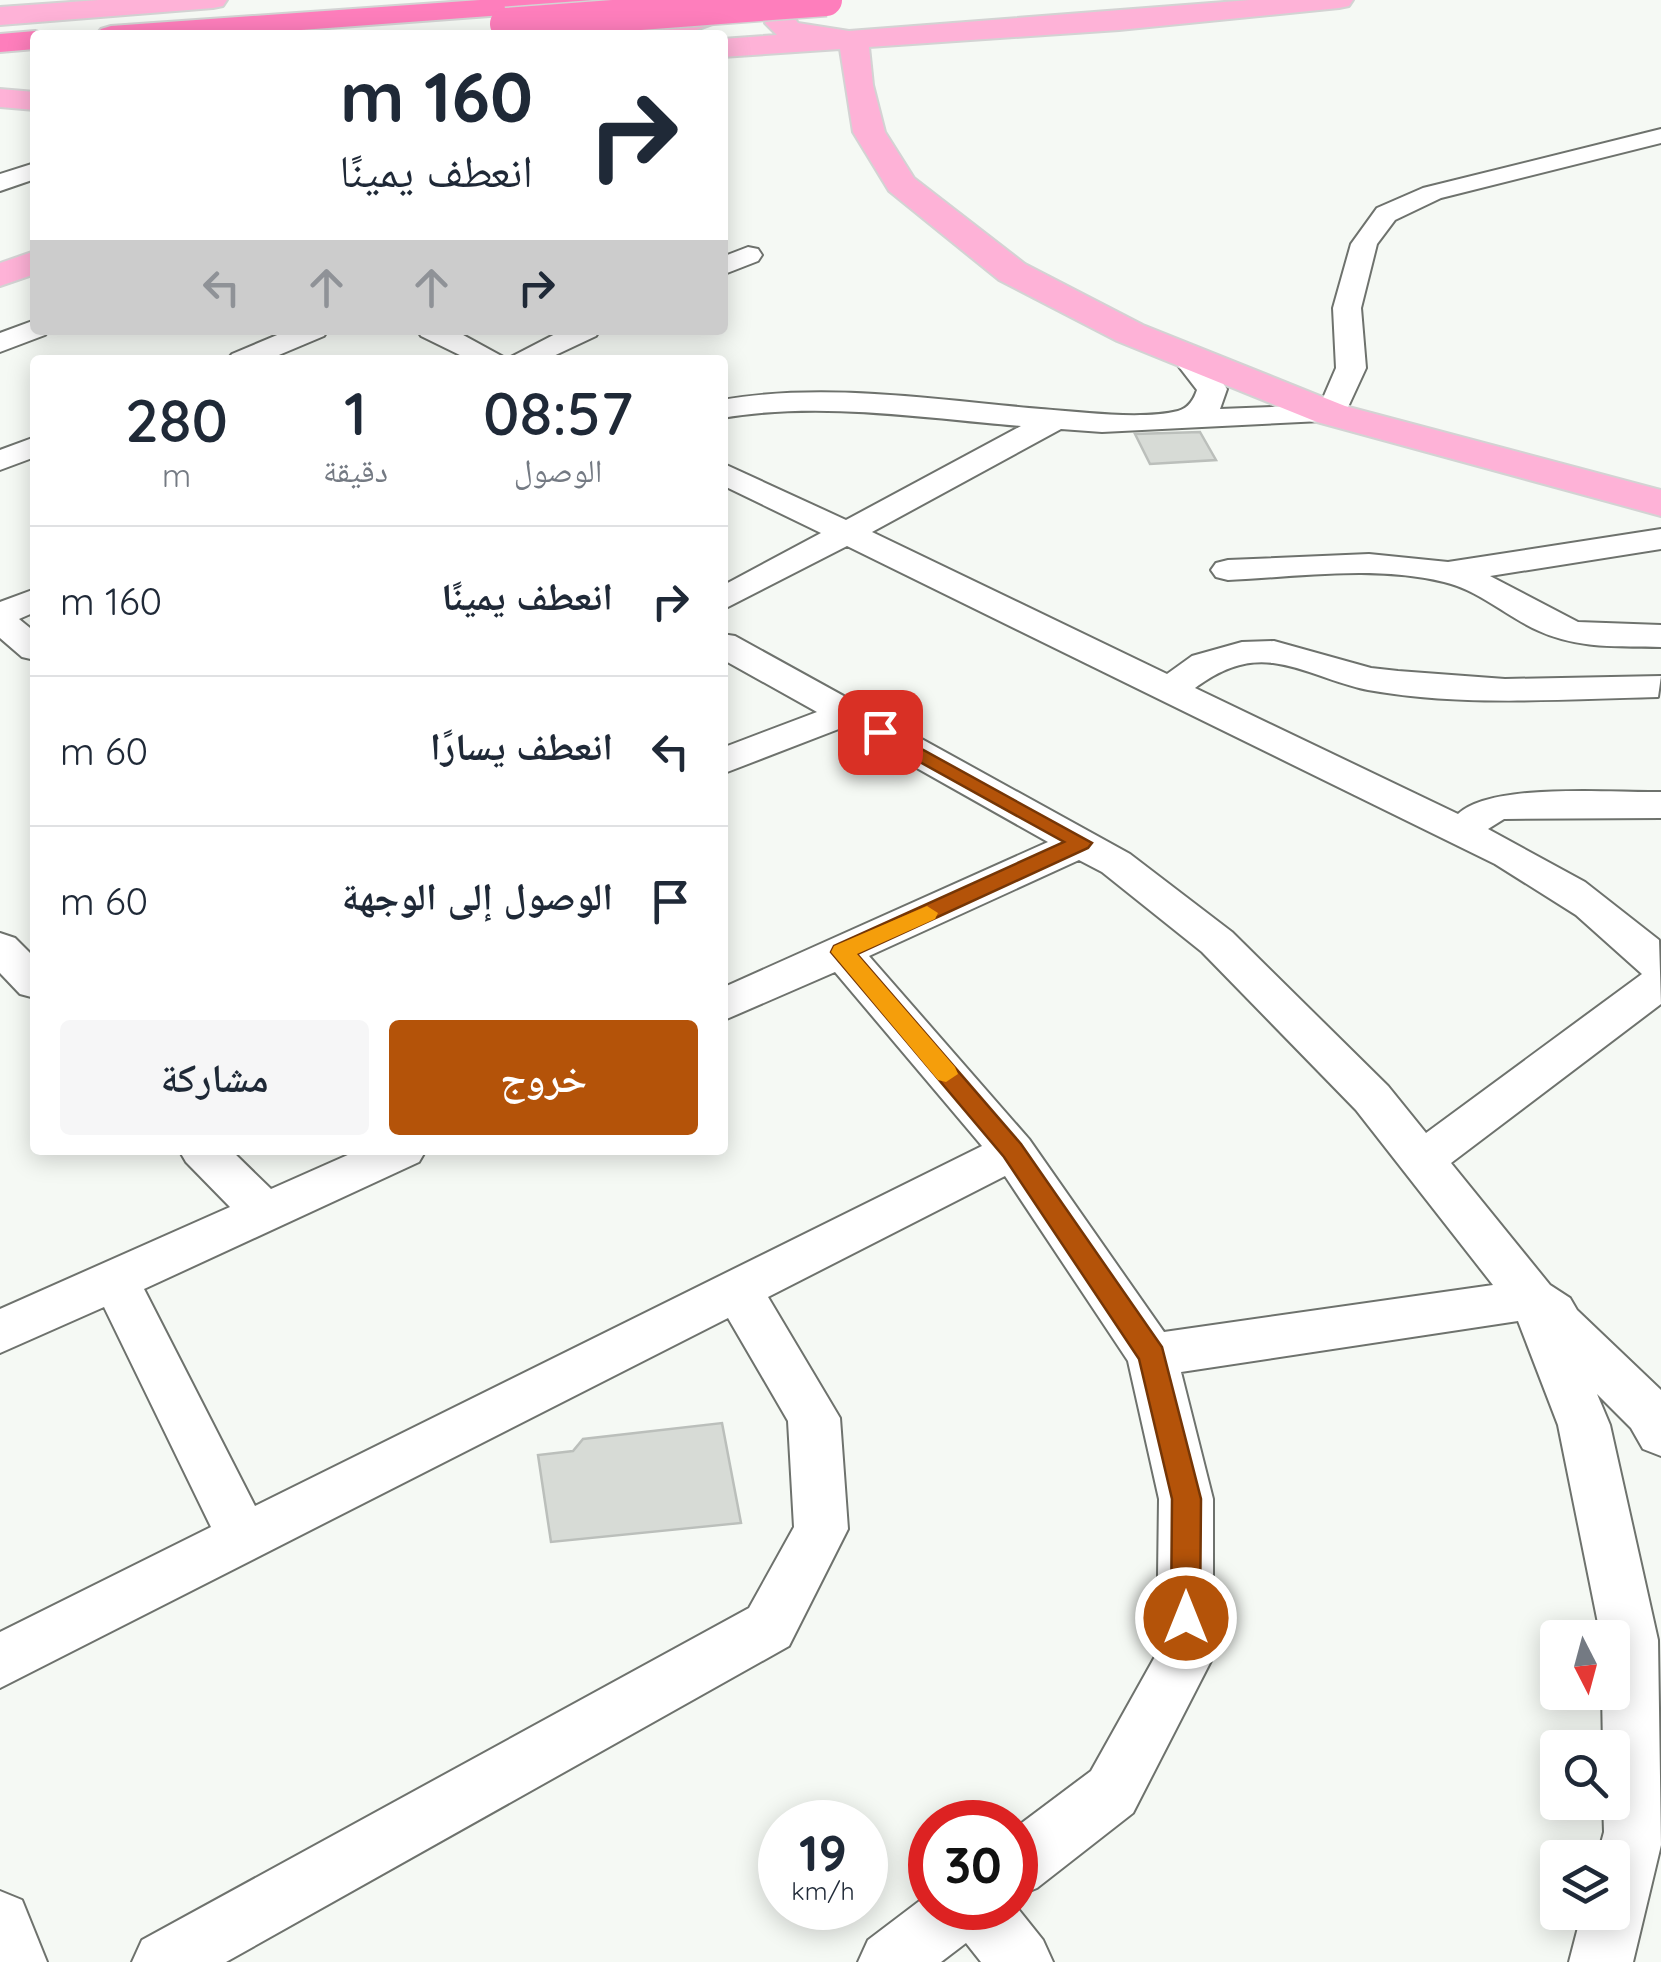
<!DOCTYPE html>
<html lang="ar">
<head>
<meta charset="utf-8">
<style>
	:root { --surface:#fff; --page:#f6f6f7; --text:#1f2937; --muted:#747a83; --line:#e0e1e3; --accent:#b45309 }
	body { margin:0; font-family:Quicksand,"Noto Naskh Arabic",sans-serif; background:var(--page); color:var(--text); direction:rtl; height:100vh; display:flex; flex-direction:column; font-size:38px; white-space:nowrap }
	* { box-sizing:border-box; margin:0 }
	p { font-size:32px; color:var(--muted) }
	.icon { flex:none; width:55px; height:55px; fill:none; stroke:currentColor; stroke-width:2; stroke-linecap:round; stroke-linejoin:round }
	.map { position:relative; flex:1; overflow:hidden; direction:ltr }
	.sheet { position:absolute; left:30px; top:355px; width:698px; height:800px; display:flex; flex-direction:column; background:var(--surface); border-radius:10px; box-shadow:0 5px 25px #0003; direction:rtl }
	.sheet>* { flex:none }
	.hud { position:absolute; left:30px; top:30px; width:698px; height:305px; border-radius:10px; box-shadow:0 5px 25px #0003; direction:rtl; background:#fff; color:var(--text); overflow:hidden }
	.needle { width:65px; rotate:174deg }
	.buttons { position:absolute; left:1540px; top:1620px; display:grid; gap:20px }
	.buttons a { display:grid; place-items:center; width:90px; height:90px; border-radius:10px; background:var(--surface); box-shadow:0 5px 25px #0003; font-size:50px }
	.speed { position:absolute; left:758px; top:1800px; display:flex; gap:20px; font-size:50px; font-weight:700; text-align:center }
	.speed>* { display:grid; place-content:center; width:130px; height:130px; border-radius:50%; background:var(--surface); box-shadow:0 5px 25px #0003; line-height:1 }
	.speed small { font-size:25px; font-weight:400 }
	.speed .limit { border:15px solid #d22; background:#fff; color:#111 }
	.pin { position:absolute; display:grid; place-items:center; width:85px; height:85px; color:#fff; margin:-42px; border-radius:20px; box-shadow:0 5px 15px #0006 }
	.me { position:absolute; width:110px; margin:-55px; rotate:0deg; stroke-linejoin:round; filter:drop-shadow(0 0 8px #0008) }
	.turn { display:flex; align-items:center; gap:35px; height:210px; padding:0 30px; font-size:45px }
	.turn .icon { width:130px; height:130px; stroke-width:2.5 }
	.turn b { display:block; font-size:70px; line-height:85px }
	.lanes { display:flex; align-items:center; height:95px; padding:0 30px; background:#0003; justify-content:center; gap:50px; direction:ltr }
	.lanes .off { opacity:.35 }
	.eta { display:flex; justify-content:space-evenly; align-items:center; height:170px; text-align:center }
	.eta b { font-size:60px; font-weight:600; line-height:70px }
	.cta { display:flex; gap:20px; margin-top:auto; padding:20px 30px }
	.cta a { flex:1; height:115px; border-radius:10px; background:var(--accent); color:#fff; font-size:40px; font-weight:600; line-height:115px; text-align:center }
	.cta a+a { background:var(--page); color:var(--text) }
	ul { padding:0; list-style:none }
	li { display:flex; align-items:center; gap:30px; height:150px; padding:0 30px; border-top:2px solid var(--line) }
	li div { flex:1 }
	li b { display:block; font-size:38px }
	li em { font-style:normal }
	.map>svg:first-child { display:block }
	.building { fill:#d7dbd6; stroke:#bbbfbb; stroke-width:2.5 }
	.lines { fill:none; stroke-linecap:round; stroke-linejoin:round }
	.minor-casing { stroke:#6e726d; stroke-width:4 }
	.major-casing { stroke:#d3d3d3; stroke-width:4 }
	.highway-casing { stroke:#d3d3d3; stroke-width:4 }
	.minor { fill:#fff; fill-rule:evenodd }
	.major { fill:#feb2d7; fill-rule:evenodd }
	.highway { fill:#fe7ebc; fill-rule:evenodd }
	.highway-bridge-casing { stroke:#d3d3d3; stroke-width:35; stroke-linecap:butt }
	.highway-bridge { stroke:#fe7ebc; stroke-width:32 }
	.route { fill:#b45309; stroke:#753606; stroke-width:2.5 }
	.slow { fill:#f59e0b }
</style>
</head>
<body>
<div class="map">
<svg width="1661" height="1962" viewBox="0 0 1661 1962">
	<rect width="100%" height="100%" fill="#f5f9f4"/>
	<g class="building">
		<polygon points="1200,432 1216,460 1150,464 1135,434"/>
		<polygon points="722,1423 741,1523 551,1542 538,1455 573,1451 583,1439"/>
	</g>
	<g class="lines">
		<defs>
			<g id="minor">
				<path d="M1661 129V143L1441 198 1395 220 1377 244 1361 308 1366 368 1342 420 1102 432 1061 429 872 532 1167 674 1192 656 1242 642 1274 641 1371 668 1398 671 1505 679 1661 676 1658 697C1562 699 1463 707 1368 690 1336 684 1305 667 1273 663 1243 659 1218 671 1195 688L1458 814C1492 782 1612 793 1661 792V818L1504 819 1488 829 1585 882 1659 940 1661 1004 1451 1163 1550 1285 1570 1298 1577 1310 1661 1390V1456L1643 1449 1631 1428 1597 1394 1610 1425 1658 1640 1661 1845 1633 1962H1569L1582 1912H1612V1858H1597L1604 1832 1603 1802H1612V1748H1603L1602 1692H1612V1638H1601L1558 1425 1518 1321 1181 1372 1213 1499V1657L1133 1813 1037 1888 1015 1897V1828L1091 1771 1157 1653 1159 1499 1128 1361 1005 1176 768 1297 840 1418 848 1529 789 1646 226 1962H132L142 1940 749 1608 794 1527 788 1421 728 1318 0 1688V1632L211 1527 104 1307 0 1353V1309L230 1207 186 1162 179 1150H231L271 1189 359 1150H426L419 1162 144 1289 255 1506 982 1146 835 972 722 1021V988L1048 842 844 727 722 774V748L817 712 722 659V634L735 636 1130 854 1232 932 1388 1086 1426 1133 1642 974 1576 915 1495 864 847 546 722 610V586L821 533 722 485V463L846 520 1021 426C923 418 820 401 722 418V400C826 382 937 400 1041 409 1080 412 1142 420 1178 411 1189 408 1194 399 1197 390L1170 355 1175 349C1200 343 1214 370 1227 389L1220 409 1320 405 1336 368 1333 308 1351 244 1377 208 1423 188ZM1079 860 1102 872 1202 952 1356 1110 1493 1285 1164 1332 1029 1139 869 956Z"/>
				<polygon points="35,163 35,179 0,191 0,174"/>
				<polygon points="748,247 758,249 762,255 758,261 722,275 722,257"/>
				<polygon points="35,320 35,330 49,330 45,335 0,352 0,333"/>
				<polygon points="289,330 328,330 324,336 267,360 227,360 232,354"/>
				<polygon points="417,330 454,330 507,359 563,330 600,330 596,336 545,360 470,360 421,336"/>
				<polygon points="35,437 35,457 0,470 0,450"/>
				<path d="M1661 529V549L1490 576 1578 622 1661 625V647C1620 646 1578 649 1539 631 1507 617 1479 590 1444 582 1374 565 1298 577 1228 580L1216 577 1211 570 1216 563 1228 560 1369 554 1448 562Z"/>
				<polygon points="35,589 35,612 19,619 35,632 35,660 22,657 0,638 0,602"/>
				<polygon points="0,933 15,938 35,958 35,998 20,994 0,973"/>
				<polygon points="0,1891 22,1900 47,1962 0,1962"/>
				<polygon points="930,1893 930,1908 1015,1905 1043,1940 1053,1962 981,1962 966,1943 941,1962 858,1962 868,1940"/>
			</g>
			<g id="major">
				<polygon points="99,0 227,0 223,6 213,8 0,25 0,7"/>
				<polygon points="725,0 760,2 756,8 682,35 640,35 645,29"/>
				<polygon points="786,0 821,0 795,19 798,23 849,31 1250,0 1353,0 1349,6 1339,8 1119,30 869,47 873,85 885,132 914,178 1025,264 1143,325 1345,406 1661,490 1661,516 1317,422 1117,341 999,280 889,191 853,132 840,49 722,57 722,39 777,35 765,23 772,8"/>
				<polygon points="0,89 35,92 35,110 0,107"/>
				<polygon points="35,251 35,274 0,286 0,263"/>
			</g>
			<g id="highway">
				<polygon points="480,0 613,0 609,6 599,8 232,35 96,35 101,29 111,26"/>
				<polygon points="35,31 46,35 35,35 35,49 0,52 0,34"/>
			</g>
		</defs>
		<use href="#minor" class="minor-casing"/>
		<use href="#major" class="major-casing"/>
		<use href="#highway" class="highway-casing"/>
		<use href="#minor" class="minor"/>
		<use href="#major" class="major"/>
		<use href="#highway" class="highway"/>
		<defs>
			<polyline id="highway-bridge" points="506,24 826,0"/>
		</defs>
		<use href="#highway-bridge" class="highway-bridge-casing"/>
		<use href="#highway-bridge" class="highway-bridge"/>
	</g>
	<polygon class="route" points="880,726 1092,843 1088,848 857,954 1021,1144 1162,1347 1201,1499 1200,1618 1196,1628 1186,1632 1175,1628 1171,1618 1172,1499 1139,1359 1004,1157 831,952 834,946 1064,842 873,736 870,732"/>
	<polygon class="slow" points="927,906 938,913 935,919 857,954 955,1067 958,1074 946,1082 938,1080 831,952 834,946"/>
</svg>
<div class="buttons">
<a><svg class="needle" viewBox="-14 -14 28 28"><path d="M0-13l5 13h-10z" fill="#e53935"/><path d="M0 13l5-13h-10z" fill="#747a83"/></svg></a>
<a><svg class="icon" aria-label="search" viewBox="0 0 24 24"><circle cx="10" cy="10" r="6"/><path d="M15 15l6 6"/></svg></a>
<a><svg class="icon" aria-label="layers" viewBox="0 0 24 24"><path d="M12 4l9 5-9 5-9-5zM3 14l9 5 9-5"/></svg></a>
</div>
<div class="speed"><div>19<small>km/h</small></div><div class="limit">30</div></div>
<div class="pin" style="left:880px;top:732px;background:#d93025"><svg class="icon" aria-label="arrive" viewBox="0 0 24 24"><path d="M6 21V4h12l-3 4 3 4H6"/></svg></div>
<svg class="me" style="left:1186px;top:1618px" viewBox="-20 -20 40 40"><circle r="17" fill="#b45309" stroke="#fff" stroke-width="3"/><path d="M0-11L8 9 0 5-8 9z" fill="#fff"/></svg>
<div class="hud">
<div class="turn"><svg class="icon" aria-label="right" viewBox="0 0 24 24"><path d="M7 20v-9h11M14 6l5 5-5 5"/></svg><div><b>160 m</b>انعطف يمينًا</div></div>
<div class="lanes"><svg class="icon off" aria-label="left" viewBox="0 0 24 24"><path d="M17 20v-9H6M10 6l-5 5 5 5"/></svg><svg class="icon off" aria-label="ahead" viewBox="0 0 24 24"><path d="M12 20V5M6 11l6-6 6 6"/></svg><svg class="icon off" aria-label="ahead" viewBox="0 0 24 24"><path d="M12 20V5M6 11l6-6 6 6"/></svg><svg class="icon" aria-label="right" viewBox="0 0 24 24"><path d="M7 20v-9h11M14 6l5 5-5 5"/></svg></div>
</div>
<section class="sheet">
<div class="eta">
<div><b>08:57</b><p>الوصول</p></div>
<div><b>1</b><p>دقيقة</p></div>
<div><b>280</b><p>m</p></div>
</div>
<ul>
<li><svg class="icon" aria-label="right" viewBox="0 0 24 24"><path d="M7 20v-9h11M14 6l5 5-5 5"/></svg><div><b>انعطف يمينًا</b></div><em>160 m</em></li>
<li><svg class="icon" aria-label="left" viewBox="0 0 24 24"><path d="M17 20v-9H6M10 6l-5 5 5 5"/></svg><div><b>انعطف يسارًا</b></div><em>60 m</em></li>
<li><svg class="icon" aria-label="arrive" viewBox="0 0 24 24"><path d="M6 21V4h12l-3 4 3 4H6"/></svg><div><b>الوصول إلى الوجهة</b></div><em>60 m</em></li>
</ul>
<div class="cta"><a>خروج</a><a>مشاركة</a></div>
</section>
</div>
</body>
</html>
